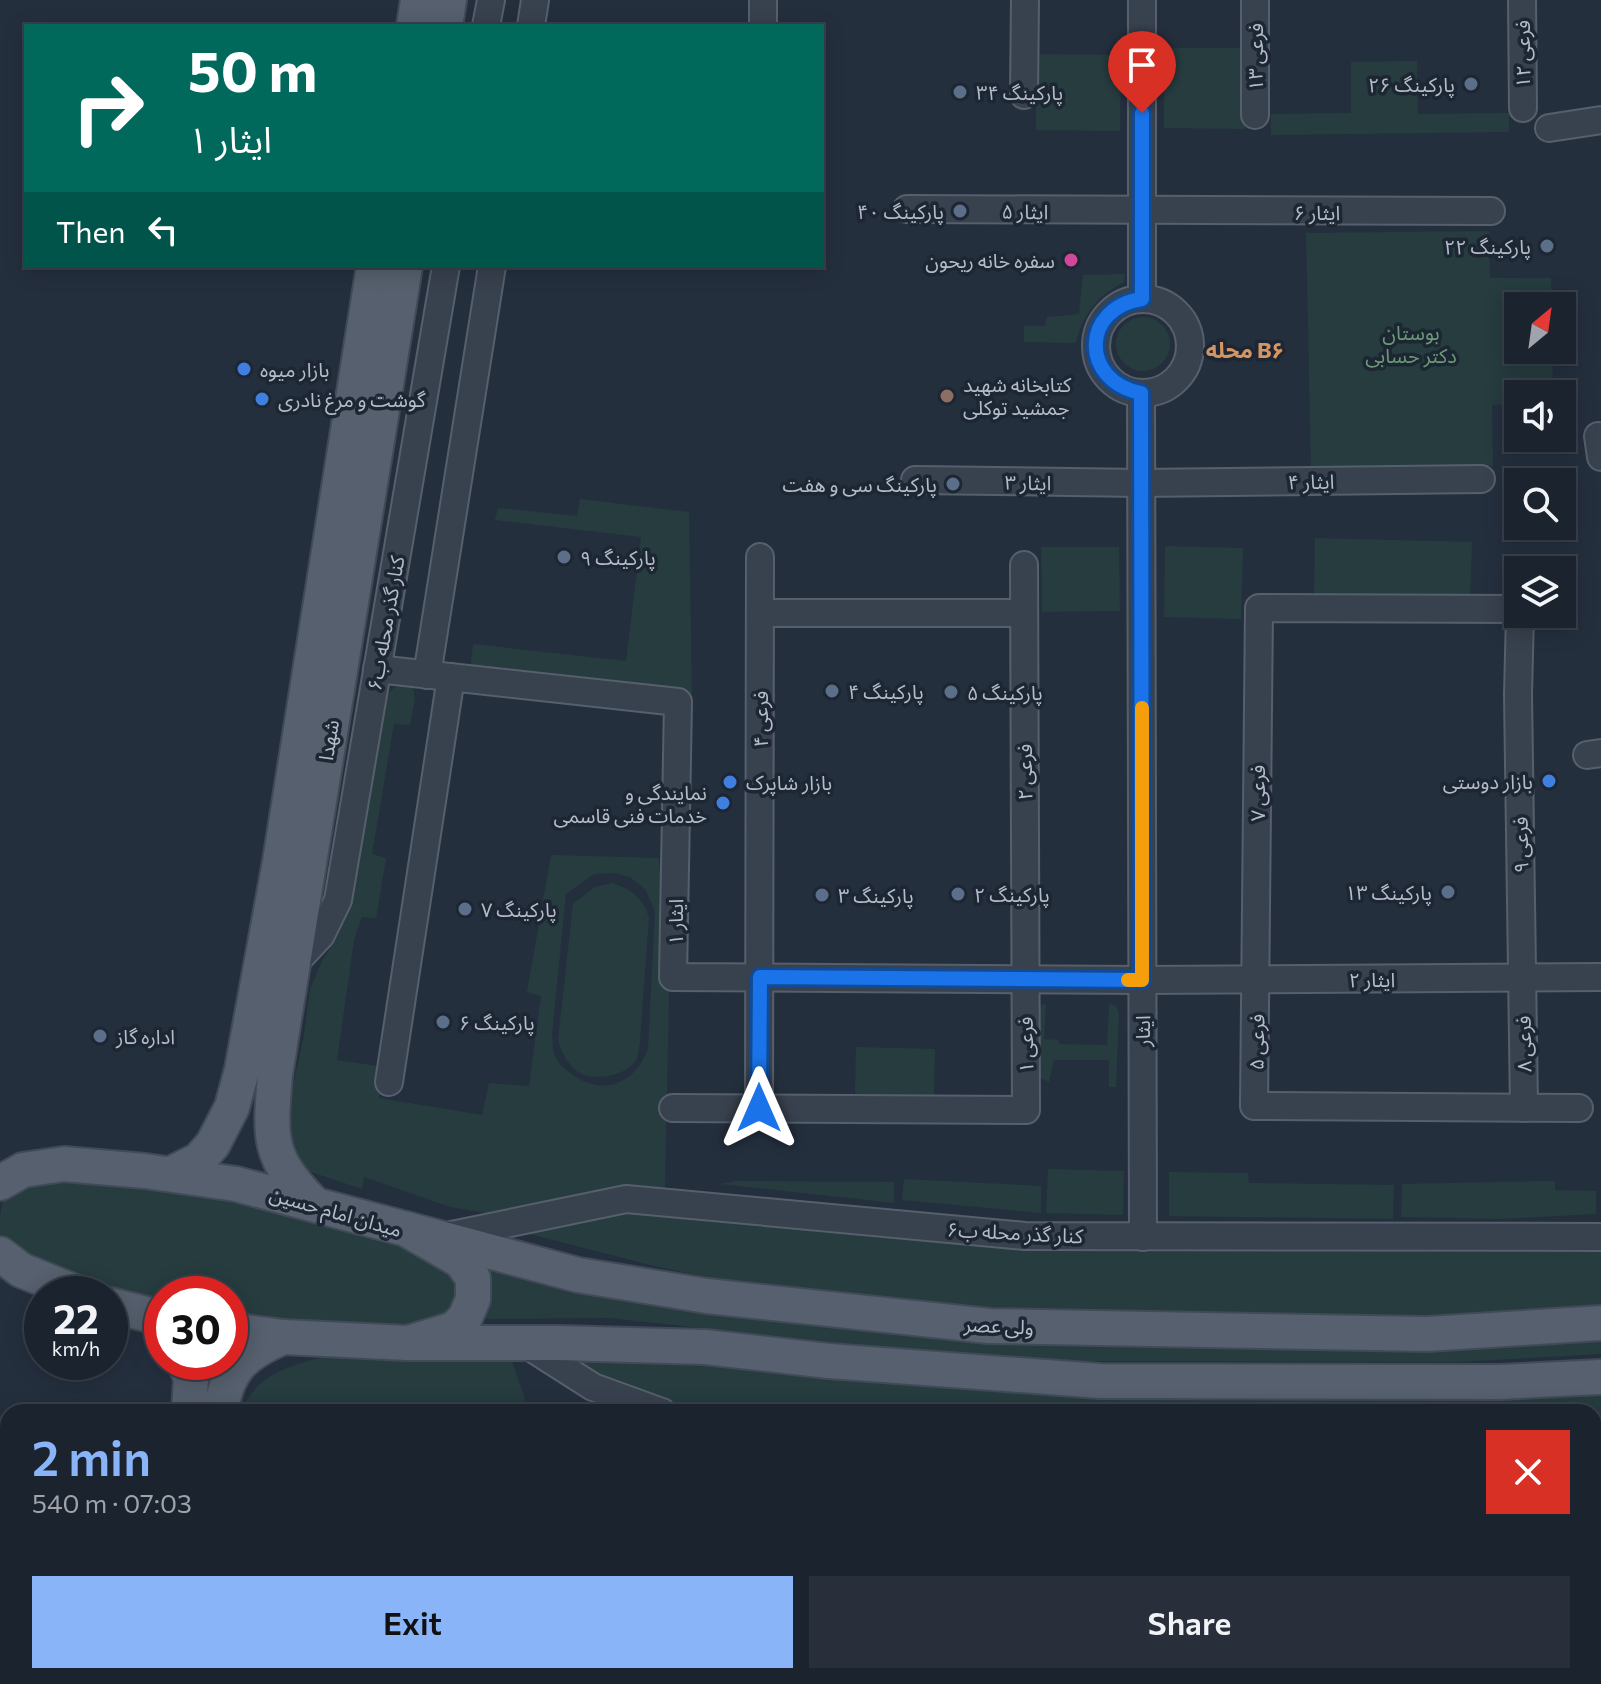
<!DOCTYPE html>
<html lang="en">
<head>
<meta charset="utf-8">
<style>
	:root { --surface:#1b232e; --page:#282f3a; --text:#f1f3f6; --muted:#a0a4aa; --line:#39404a; --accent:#8ab4f8 }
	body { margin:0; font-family:Commissioner,"Noto Sans Arabic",sans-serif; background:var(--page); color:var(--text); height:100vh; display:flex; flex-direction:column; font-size:30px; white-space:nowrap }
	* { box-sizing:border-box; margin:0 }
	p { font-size:26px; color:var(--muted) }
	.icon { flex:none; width:44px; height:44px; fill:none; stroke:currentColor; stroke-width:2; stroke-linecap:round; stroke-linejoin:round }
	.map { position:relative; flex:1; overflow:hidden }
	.side { position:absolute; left:0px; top:1404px; width:1602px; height:280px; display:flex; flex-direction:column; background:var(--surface); border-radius:24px 24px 0 0; box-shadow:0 4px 20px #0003,0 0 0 2px var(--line) }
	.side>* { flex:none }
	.hud { position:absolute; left:24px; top:24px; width:800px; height:244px; border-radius:0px; box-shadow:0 4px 20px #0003,0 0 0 2px var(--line); background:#00695c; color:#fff; overflow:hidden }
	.needle { width:52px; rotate:29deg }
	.fabs { position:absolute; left:1504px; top:292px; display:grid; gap:16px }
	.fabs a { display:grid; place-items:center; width:72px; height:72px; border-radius:0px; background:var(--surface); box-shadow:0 4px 20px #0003,0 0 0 2px var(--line); font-size:40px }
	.speed { position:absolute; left:24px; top:1276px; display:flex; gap:16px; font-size:40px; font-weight:700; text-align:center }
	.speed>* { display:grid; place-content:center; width:104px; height:104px; border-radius:50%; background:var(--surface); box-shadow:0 4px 20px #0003,0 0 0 2px var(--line); line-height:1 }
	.speed small { font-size:20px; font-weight:400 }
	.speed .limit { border:12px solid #d22; background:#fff; color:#111 }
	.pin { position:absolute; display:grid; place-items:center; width:68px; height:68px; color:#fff; margin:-82px -34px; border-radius:50% 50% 50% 0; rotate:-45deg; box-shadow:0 0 8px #0007 }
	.pin .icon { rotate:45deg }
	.me { position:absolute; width:88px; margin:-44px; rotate:0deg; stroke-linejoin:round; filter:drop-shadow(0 0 6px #0008) }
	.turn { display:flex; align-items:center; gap:28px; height:168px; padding:0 32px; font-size:36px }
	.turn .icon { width:104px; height:104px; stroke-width:2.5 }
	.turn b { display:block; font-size:56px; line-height:68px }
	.then { display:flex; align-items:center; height:76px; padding:0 32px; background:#0003; gap:16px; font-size:30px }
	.round { display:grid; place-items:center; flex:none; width:84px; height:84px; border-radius:0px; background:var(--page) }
	.head { display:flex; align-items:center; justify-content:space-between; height:136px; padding:0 32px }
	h1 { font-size:48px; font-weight:600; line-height:60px; color:var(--accent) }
	.primary-button { display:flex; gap:16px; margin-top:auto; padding:16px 32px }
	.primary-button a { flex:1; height:92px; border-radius:0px; background:var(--accent); color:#111; font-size:32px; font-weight:600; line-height:92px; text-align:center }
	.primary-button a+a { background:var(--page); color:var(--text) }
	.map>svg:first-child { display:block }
	.green { fill:#263c3f; fill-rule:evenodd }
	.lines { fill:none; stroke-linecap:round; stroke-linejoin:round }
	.minor-casing { stroke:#565f6c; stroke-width:30 }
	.major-casing { stroke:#414a57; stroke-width:38 }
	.minor { stroke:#38414e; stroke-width:26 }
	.major { stroke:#56606e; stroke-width:34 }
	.route-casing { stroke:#114b97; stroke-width:20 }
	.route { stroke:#1a73e8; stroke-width:14 }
	.slow { stroke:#f59e0b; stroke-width:14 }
	.service-dot { fill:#5c6f8a; stroke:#1d2633; stroke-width:3 }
	.hotel-dot { fill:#d1479c; stroke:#1d2633; stroke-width:3 }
	.shop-dot { fill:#3f7fe0; stroke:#1d2633; stroke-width:3 }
	.education-dot { fill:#8d6e63; stroke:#1d2633; stroke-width:3 }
	.labels { text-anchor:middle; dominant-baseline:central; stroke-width:7; stroke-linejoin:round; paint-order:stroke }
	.street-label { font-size:20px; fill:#b4bcc9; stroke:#1d2633 }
	.poi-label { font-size:20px; fill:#b4bcc9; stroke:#1d2633; text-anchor:start }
	.park-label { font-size:20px; fill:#6b9a76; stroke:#1d2633 }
	.neighbourhood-label { font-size:22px; font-weight:bold; fill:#d59563; stroke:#1d2633 }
</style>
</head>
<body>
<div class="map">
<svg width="1601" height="1684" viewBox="0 0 1601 1684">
	<rect width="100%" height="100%" fill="#242f3e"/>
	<g class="green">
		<polygon points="1164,48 1245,48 1245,129 1164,128"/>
		<polygon points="1036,54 1121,55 1120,131 1036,130"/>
		<polygon points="1417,61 1418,114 1509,113 1509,132 1271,135 1271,114 1351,113 1351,62"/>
		<polygon points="1489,231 1490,278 1551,278 1552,306 1518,306 1518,350 1552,350 1553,394 1518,394 1518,404 1492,405 1493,466 1311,469 1306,233"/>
		<path d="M1125 274 1124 282C1097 296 1083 314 1076 343L1024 342V326H1045L1047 317 1079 314 1083 275Z"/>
		<circle cx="1143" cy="344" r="27"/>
		<polygon points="580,499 689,512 692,696 470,673 473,644 626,661 641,537 495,520 498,508 577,516"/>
		<polygon points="1315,538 1472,542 1470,600 1314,596"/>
		<polygon points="1165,546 1243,548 1241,619 1164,617"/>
		<polygon points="1041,547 1119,547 1120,611 1042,612"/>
		<path d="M400 683 413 687 415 699 410 725 394 724 372 854 386 858 376 918 362 917 354 940 337 1060 384 1067 379 1098 482 1115 489 1083 529 1086 541 996 527 992 551 855 659 858 669 996 665 1187 619 1191 492 1214 450 1207 364 1177 362 1189 308 1171 290 1152 284 1127 304 1035 310 989 322 961 339 934 353 890 388 693ZM613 873 630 877 645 889 655 911 648 1048C635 1085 601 1098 569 1072 563 1068 556 1060 554 1053 552 1047 553 1039 552 1034L566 894 594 874Z"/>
		<path d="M612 883C632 890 642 897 649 917L640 1041C639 1046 639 1055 636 1060 627 1076 593 1082 578 1072 568 1065 561 1051 558 1040L573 904 595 887Z"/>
		<polygon points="1046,1004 1044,1039 1058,1040 1059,1044 1107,1045 1109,1004 1116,1006 1119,1014 1116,1087 1109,1087 1109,1060 1054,1060 1049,1082 1039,1077 1040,1005"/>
		<polygon points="856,1047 935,1049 934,1098 855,1096"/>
		<polygon points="1048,1169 1124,1171 1123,1215 1046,1213"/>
		<polygon points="1169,1172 1248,1173 1249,1183 1394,1185 1393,1219 1169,1216"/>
		<path d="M27 1177 214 1191 397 1242 457 1275C457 1293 457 1308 442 1320 419 1338 265 1319 230 1316V1294H162V1304L38 1262 14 1250 0 1234C0 1202 0 1196 27 1177Z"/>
		<polygon points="904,1179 1041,1186 1041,1213 902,1200"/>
		<polygon points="735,1181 894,1182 894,1203 720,1184"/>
		<polygon points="1555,1181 1555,1190 1596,1191 1596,1214 1501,1219 1401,1217 1402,1184"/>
		<polygon points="636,1206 795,1223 1601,1243 1601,1307 1447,1316 1198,1318 875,1301 733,1282 654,1266 522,1232"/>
		<polygon points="483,1262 626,1299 1601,1335 1601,1354 1459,1362 1076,1361 870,1346 609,1318 471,1319"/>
		<polygon points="550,1351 1601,1384 1601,1434 1594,1434 1594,1412 763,1412 659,1402 573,1368"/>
		<path d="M333 1355 500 1359 512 1361 525 1399 517 1412H242C254 1373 297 1363 333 1355Z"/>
		<polygon points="1594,1485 1601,1485 1601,1522 1594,1541"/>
		<polygon points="252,1676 320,1676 346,1684 250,1684"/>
		<polygon points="1445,1676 1523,1676 1519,1684 1460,1684"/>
	</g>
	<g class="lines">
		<defs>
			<g id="minor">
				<polyline points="763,0 763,26"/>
				<polyline points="1142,0 1142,299"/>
				<polyline points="1522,0 1523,108"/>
				<polyline points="486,26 491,0"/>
				<polyline points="531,26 535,0"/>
				<polyline points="1024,95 1025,0"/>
				<polyline points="1255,115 1255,0"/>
				<polyline points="1549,128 1601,120"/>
				<polyline points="907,209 1491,211"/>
				<circle cx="1143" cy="346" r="47"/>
				<polyline points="1141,393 1143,1237"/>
				<polyline points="1598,436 1601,457"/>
				<polyline points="915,480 1141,483 1481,479"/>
				<polyline points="1518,609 1259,608 1254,1106 1579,1108"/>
				<polyline points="760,613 1024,613"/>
				<polyline points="1520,614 1518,694 1524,1108"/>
				<polyline points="377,669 678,702 673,977 1142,980 1601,977"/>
				<polyline points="427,675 492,266"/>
				<polyline points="1587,755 1601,753"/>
				<polyline points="292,966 321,935 338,900 446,266"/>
				<polyline points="389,1082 451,677"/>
				<polyline points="673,1108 1026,1110 1024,565"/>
				<polyline points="759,1108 760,557"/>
				<polyline points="442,1237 626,1199 1025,1236 1601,1237"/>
				<polyline points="524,1343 593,1387 662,1412"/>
				<polyline points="1594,1457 1601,1457"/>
				<polyline points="1594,1601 1601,1588"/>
				<polyline points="973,1677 986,1684"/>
				<polyline points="910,1684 914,1676"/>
				<polyline points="1252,1684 1256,1676"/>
				<polyline points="1550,1684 1554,1676"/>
			</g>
			<g id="major">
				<polyline points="414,26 418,0"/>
				<polyline points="445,26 449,0"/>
				<polyline points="171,1174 199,1160 213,1144 232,1107 242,1070 280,862 374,266"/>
				<polyline points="0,1183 23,1170 64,1164 145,1171 236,1184 406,1229 461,1261 473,1278 473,1299 465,1318 454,1329 408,1343 283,1337 230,1330"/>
				<path d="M312 1202C267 1156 270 1137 275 1075L405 266"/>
				<polyline points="406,1229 578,1275 707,1296 989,1326 1427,1334 1601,1323"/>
				<polyline points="0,1254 21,1270 80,1294"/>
				<polyline points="110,1305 162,1318"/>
				<polyline points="408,1343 558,1343 705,1347 829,1361 1100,1381 1500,1382 1601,1377"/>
				<polyline points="185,1362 191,1379 189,1412"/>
				<path d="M221 1412C226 1369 245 1353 283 1337"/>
				<polyline points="144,1684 145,1676"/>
				<polyline points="174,1684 175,1676"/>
			</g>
		</defs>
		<use href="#minor" class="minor-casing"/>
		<use href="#major" class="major-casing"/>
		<use href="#minor" class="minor"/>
		<use href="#major" class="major"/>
	</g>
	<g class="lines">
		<defs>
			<path id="route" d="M759 1108 760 977 1142 980 1141 393C1080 381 1081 308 1142 299V113"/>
		</defs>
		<use href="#route" class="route-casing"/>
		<use href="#route" class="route"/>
		<polyline class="slow" points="1128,980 1142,980 1142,708"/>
	</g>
	<g class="service-dot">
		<circle cx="1471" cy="84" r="8"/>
		<circle cx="960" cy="92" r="8"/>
		<circle cx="960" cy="211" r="8"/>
		<circle cx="1547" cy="246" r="8"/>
		<circle cx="953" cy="484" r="8"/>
		<circle cx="564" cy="557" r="8"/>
		<circle cx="832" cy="691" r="8"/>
		<circle cx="951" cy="692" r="8"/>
		<circle cx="1448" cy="892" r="8"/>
		<circle cx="958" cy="894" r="8"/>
		<circle cx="822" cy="895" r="8"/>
		<circle cx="465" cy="909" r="8"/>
		<circle cx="443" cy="1022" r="8"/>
		<circle cx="100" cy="1036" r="8"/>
	</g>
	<circle class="hotel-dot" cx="1071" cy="260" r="8"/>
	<g class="shop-dot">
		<circle cx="244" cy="369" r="8"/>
		<circle cx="262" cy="399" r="8"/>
		<circle cx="1549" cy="781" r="8"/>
		<circle cx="730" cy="782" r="8"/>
		<circle cx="723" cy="803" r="8"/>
	</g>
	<circle class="education-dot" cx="947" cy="396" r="8"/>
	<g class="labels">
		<g class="street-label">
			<text transform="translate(1522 54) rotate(-90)">فرعی ۱۲</text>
			<text transform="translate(1255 57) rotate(-90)">فرعی ۱۳</text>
			<text transform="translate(1025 211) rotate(1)">ایثار ۵</text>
			<text x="1317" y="212">ایثار ۶</text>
			<text transform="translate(1311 481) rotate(-1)">ایثار ۴</text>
			<text transform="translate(1028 482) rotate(1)">ایثار ۳</text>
			<text transform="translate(385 623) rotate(-80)">کنار گذر محله ب۶</text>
			<text transform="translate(760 719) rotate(-90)">فرعی ۴</text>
			<text transform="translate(328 740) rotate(-81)">شهدا</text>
			<text transform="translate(1024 772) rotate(-90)">فرعی ۲</text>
			<text transform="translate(1257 793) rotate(-90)">فرعی ۷</text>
			<text transform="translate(1520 845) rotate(-91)">فرعی ۹</text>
			<text transform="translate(675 922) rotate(-90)">ایثار ۱</text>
			<text x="1372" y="979">ایثار ۲</text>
			<text transform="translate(1142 1031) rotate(-90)">ایثار</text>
			<text transform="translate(1256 1042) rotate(-89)">فرعی ۵</text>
			<text transform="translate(1523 1044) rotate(-91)">فرعی ۸</text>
			<text transform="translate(1025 1045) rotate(-91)">فرعی ۱</text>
			<text transform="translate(336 1211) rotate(16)">میدان امام حسین</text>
			<text transform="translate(1015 1232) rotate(3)">کنار گذر محله ب۶</text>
			<text transform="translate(999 1325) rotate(3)">ولی عصر</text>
		</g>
		<g class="poi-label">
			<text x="1455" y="84" text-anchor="end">پارکینگ ۲۶</text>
			<text x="976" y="92">پارکینگ ۳۴</text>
			<text x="944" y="211" text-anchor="end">پارکینگ ۴۰</text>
			<text x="1531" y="246" text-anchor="end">پارکینگ ۲۲</text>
			<text x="1055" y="260" text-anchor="end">سفره خانه ریحون</text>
			<text x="260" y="369">بازار میوه</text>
			<text x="963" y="384">کتابخانه شهید<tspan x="963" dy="23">جمشید توکلی</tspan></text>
			<text x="278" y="399">گوشت و مرغ نادری</text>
			<text x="937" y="484" text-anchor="end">پارکینگ سی و هفت</text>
			<text x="580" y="557">پارکینگ ۹</text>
			<text x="848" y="691">پارکینگ ۴</text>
			<text x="967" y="692">پارکینگ ۵</text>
			<text x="1533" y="781" text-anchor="end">بازار دوستی</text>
			<text x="746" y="782">بازار شاپرک</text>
			<text x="707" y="792" text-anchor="end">نمایندگی و<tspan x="707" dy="23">خدمات فنی قاسمی</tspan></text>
			<text x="1432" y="892" text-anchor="end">پارکینگ ۱۳</text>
			<text x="974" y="894">پارکینگ ۲</text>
			<text x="838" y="895">پارکینگ ۳</text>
			<text x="481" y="909">پارکینگ ۷</text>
			<text x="459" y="1022">پارکینگ ۶</text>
			<text x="116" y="1036">اداره گاز</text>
		</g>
		<g class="park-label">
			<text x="1411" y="332">بوستان<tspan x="1411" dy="23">دکتر حسابی</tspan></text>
		</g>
		<g class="neighbourhood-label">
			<text x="1245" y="349">محله B۶</text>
		</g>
	</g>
</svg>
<div class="fabs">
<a><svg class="needle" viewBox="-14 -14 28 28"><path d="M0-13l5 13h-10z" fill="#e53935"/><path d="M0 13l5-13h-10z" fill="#a0a4aa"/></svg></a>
<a><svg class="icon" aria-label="sound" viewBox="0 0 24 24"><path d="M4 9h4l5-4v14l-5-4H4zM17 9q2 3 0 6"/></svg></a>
<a><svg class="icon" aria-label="search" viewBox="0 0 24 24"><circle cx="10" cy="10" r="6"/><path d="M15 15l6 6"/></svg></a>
<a><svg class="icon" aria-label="layers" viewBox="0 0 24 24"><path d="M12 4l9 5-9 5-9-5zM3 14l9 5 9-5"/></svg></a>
</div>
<div class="speed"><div>22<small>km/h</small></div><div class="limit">30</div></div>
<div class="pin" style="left:1142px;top:113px;background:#d93025"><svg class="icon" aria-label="arrive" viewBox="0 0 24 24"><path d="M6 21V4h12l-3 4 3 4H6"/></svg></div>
<svg class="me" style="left:759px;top:1108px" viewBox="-20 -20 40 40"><path d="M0-17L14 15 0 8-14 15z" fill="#1a73e8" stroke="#fff" stroke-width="4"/></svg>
<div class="hud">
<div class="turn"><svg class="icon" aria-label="right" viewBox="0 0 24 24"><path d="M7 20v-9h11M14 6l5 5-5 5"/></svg><div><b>50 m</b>ایثار ۱</div></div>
<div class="then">Then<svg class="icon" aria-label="left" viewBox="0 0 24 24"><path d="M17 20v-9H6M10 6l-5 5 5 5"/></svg></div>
</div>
<section class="side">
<div class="head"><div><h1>2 min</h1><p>540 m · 07:03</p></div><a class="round" style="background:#d93025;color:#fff"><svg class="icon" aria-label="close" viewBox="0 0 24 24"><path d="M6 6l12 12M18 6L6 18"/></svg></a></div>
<div class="primary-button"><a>Exit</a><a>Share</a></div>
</section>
</div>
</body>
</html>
